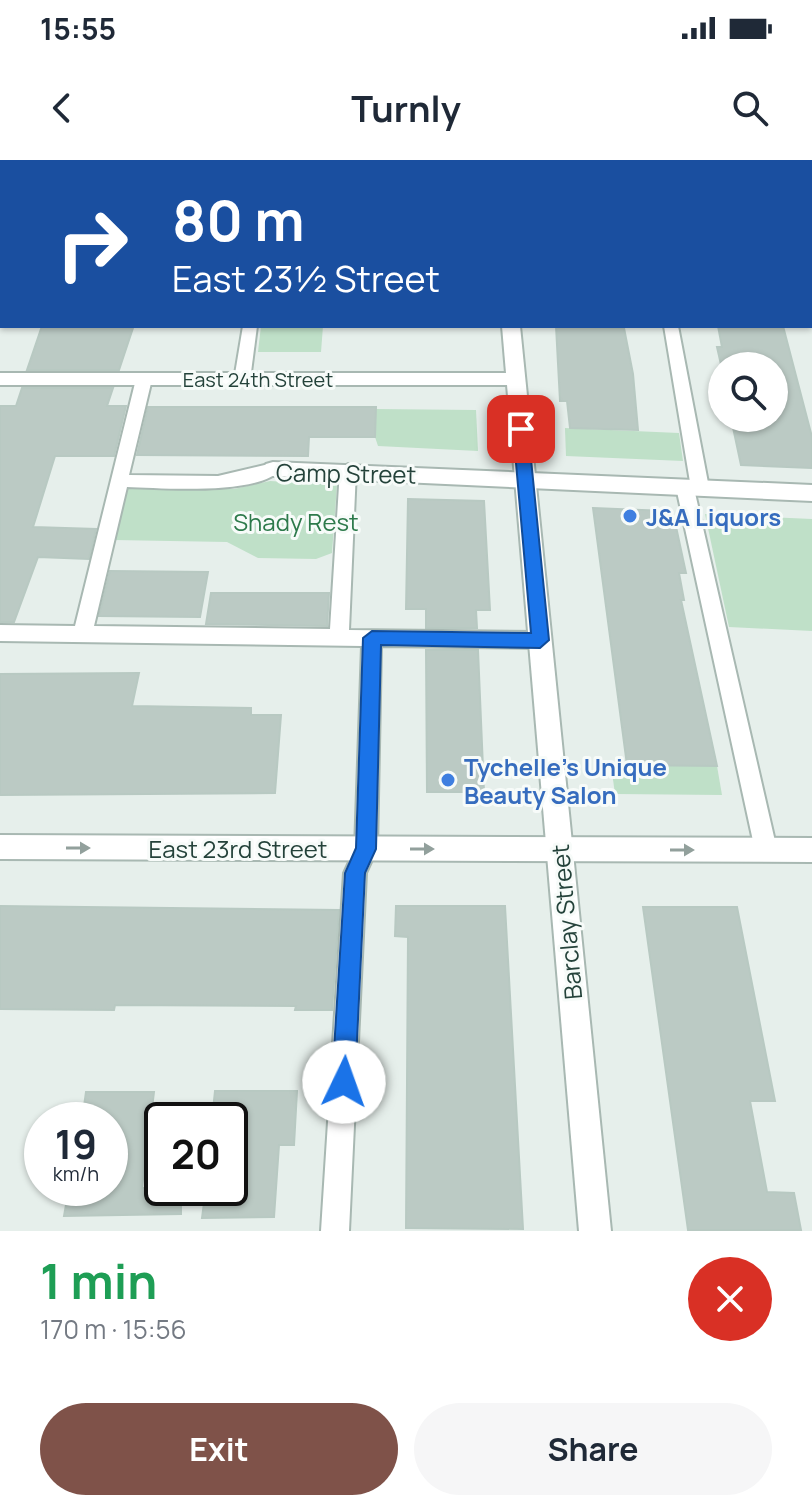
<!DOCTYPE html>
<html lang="en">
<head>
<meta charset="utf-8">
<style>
	:root { --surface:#fff; --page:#f6f6f7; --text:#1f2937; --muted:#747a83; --accent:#7f5249 }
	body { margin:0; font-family:Manrope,sans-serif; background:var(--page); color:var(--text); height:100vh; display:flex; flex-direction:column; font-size:30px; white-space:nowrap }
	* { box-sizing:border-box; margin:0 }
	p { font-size:26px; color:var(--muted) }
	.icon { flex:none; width:44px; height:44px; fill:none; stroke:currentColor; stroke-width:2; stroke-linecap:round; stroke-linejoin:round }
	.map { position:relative; height:1071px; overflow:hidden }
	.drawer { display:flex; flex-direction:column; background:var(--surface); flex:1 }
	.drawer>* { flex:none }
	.guide { position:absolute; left:0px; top:0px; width:812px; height:168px; box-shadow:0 2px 6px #0004; background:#1a4fa0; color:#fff; overflow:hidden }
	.fabs { position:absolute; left:708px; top:192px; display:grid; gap:16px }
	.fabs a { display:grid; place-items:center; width:80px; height:80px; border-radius:50%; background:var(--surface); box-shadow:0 2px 6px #0004; font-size:40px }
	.speed { position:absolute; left:24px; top:942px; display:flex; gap:16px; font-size:40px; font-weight:700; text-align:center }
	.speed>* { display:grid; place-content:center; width:104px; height:104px; border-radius:50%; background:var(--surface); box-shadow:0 2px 6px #0004; line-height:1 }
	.speed small { font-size:20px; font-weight:400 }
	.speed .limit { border:4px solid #111; border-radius:12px; background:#fff; color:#111 }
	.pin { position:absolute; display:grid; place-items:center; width:68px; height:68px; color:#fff; margin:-34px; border-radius:16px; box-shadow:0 4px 12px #0006 }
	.me { position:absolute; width:88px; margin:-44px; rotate:3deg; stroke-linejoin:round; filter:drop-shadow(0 0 6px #0008) }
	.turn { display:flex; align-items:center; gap:28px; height:168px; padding:0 40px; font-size:36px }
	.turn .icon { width:104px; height:104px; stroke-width:2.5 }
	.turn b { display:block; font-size:56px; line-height:68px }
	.round { display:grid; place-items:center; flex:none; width:84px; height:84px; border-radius:42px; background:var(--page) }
	.head { display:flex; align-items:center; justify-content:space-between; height:136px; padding:0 40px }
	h1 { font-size:48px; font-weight:700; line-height:60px; color:#1e9e55 }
	.primary-button { display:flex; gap:16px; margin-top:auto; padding:16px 40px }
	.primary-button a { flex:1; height:92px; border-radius:48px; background:var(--accent); color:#fff; font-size:32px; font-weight:700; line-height:92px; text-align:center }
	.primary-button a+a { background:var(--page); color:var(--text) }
	.status { display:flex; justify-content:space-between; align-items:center; height:56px; padding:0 40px; background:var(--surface); direction:ltr }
	.status svg { height:22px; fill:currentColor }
	header { display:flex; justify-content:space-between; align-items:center; height:104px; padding:0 40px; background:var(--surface); font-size:36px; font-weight:700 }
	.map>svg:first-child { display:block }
	.green { fill:#bfe0c8 }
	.building { fill:#bbcac4; stroke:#b8c9c2; stroke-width:2 }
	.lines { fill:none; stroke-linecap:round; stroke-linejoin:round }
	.service-casing { stroke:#a8b8b2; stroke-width:4 }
	.minor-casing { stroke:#a8b8b2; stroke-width:4 }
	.tertiary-casing { stroke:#a8b8b2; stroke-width:4 }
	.service { fill:#fff; fill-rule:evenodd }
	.minor { fill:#fff; fill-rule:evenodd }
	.tertiary { fill:#fff; fill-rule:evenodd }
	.oneway { fill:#92a09c }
	.route { fill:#1a73e8; stroke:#114b97; stroke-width:2 }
	.shop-dot { fill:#3f7fe0; stroke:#f7fbf9; stroke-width:3 }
	.labels { text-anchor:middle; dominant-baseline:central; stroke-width:6; stroke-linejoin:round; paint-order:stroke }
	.far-street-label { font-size:20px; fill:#24423a; stroke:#f7fbf9 }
	.street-label { font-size:24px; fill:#24423a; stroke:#f7fbf9 }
	.shop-label { font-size:24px; font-weight:bold; fill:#366cbe; stroke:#f7fbf9; text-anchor:start }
	.park-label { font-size:24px; fill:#2d7a4b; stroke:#f7fbf9 }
</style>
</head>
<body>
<div class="status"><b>15:55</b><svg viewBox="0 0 49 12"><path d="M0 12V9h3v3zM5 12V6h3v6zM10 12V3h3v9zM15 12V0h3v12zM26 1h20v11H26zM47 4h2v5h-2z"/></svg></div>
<header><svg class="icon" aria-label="back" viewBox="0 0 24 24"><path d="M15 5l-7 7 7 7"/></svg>Turnly<svg class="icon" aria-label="search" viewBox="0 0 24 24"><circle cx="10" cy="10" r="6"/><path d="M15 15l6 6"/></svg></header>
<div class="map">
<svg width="812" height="1071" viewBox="0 0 812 1071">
	<rect width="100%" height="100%" fill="#e6efeb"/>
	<g class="green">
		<polygon points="261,166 323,166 321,192 258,192"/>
		<polygon points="376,249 476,250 478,291 378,286 375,277"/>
		<polygon points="565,268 679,273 683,301 566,296"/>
		<polygon points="270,321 337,325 332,393 316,399 258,398 227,382 114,380 127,328 234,329"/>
		<polygon points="705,354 812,359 812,471 729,467"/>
		<polygon points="611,605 717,606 722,635 615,634"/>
	</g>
	<g class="building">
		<polygon points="42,166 105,166 133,168 119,210 27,210"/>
		<polygon points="556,166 624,168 633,214 638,270 570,268 567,241 560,241"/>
		<polygon points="718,166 783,166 812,277 812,308 741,305 731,258 774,258 774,206 722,206 722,209 717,187 722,187"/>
		<polygon points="22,228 113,228 107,246 126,246 114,296 55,296 33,367 96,369 89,399 38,397 14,462 0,462 0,246 16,246"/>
		<polygon points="148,247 376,247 375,277 309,277 308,296 137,295"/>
		<polygon points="408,339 484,341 490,450 476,450 477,468 426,468 426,449 406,449"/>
		<polygon points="593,348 666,351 668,362 675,362 686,413 679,413 684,440 681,440 717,606 627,605"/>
		<polygon points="110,411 208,412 200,457 99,456"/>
		<polygon points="211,433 329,433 327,466 206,464"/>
		<polygon points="426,490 478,490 484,632 427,632"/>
		<polygon points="139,513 132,546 251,548 251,555 281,555 275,633 0,635 0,514"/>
		<polygon points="0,746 339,750 332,850 295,850 296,846 115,845 114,850 0,849"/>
		<polygon points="396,746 505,746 523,1069 406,1068 408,777 395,776"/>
		<polygon points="643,747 737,747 775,941 750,941 767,1032 794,1033 801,1070 688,1070"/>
		<polygon points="215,931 297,931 294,985 279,985 274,1057 202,1058 206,1028 230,1028 230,960 212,960"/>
		<polygon points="86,932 154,932 142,1028 181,1028 181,1054 64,1056 69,1028 110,1028 110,960 82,960"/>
	</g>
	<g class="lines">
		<defs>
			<g id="service">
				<rect x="634" y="0" width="12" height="2"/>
				<polygon points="243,166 257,166 250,220 242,225 234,220"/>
				<polygon points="664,166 678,166 709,328 706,332 695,333 777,690 774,697 766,700 758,697 755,690 676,327 679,323 690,322"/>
				<path d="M144 214 152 219 129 315 218 316 273 303 281 309C260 336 160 328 127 327L94 466 330 469 340 310 348 304 356 310 349 470 540 472 547 474 550 480 547 486 540 488 381 486 377 689 366 713 349 1071H321L344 713 355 689 362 486 0 481V465L75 466 136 219Z"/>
			</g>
			<g id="minor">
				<polygon points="48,0 64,0 47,2"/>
				<rect x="764" y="0" width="16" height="2"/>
				<rect x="810" y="124" width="2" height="17"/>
				<polygon points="0,213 516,213 525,219 516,225 0,225"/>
				<polygon points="273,302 812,325 812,341 273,316 266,314 263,309 266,304"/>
				<polygon points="0,675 812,678 812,702 0,699"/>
			</g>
			<g id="tertiary">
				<polygon points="487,0 503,0 504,2 488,2"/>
				<polygon points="502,166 520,166 611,1071 579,1071"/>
			</g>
		</defs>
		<use href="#service" class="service-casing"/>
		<use href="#minor" class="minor-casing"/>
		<use href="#tertiary" class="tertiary-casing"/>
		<use href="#service" class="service"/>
		<use href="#minor" class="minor"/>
		<use href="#tertiary" class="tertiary"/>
	</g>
	<defs><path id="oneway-solid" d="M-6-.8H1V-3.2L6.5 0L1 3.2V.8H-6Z" transform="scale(2)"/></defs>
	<g class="oneway">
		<use href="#oneway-solid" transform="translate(78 688)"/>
		<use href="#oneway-solid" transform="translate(422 689)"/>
		<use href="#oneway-solid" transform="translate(682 690)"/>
	</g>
	<polygon class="route" points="521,264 528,269 549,480 540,488 381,485 376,689 365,713 355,922 352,930 344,933 335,930 332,922 345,713 356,688 363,478 372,471 531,473 513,269"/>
	<g class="shop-dot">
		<circle cx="630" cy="356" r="8"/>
		<circle cx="448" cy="620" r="8"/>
	</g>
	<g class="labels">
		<g class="far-street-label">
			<text x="258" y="219">East 24th Street</text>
		</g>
		<g class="street-label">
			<text transform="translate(346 313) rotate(1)">Camp Street</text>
			<text x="238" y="688">East 23rd Street</text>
			<text transform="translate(566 762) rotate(-95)">Barclay Street</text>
		</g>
		<g class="shop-label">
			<text x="646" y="356">J&amp;A Liquors</text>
			<text x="464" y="606">Tychelle’s Unique<tspan x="464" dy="28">Beauty Salon</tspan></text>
		</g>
		<g class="park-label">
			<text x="296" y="361">Shady Rest</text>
		</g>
	</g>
</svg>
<div class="fabs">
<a><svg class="icon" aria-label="search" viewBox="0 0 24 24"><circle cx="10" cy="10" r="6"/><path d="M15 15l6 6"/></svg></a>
</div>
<div class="speed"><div>19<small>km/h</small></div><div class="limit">20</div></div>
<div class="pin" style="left:521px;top:269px;background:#d93025"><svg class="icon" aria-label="arrive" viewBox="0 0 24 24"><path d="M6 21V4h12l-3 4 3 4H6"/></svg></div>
<svg class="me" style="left:344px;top:922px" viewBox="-20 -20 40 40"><circle r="19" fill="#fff"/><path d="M0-13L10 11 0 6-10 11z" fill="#1a73e8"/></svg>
<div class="guide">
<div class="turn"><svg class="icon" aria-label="right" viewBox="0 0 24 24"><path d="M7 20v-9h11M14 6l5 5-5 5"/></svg><div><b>80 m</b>East 23½ Street</div></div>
</div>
</div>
<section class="drawer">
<div class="head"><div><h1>1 min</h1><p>170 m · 15:56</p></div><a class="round" style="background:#d93025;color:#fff"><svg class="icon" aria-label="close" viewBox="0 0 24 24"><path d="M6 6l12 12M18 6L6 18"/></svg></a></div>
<div class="primary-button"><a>Exit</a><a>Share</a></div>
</section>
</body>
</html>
